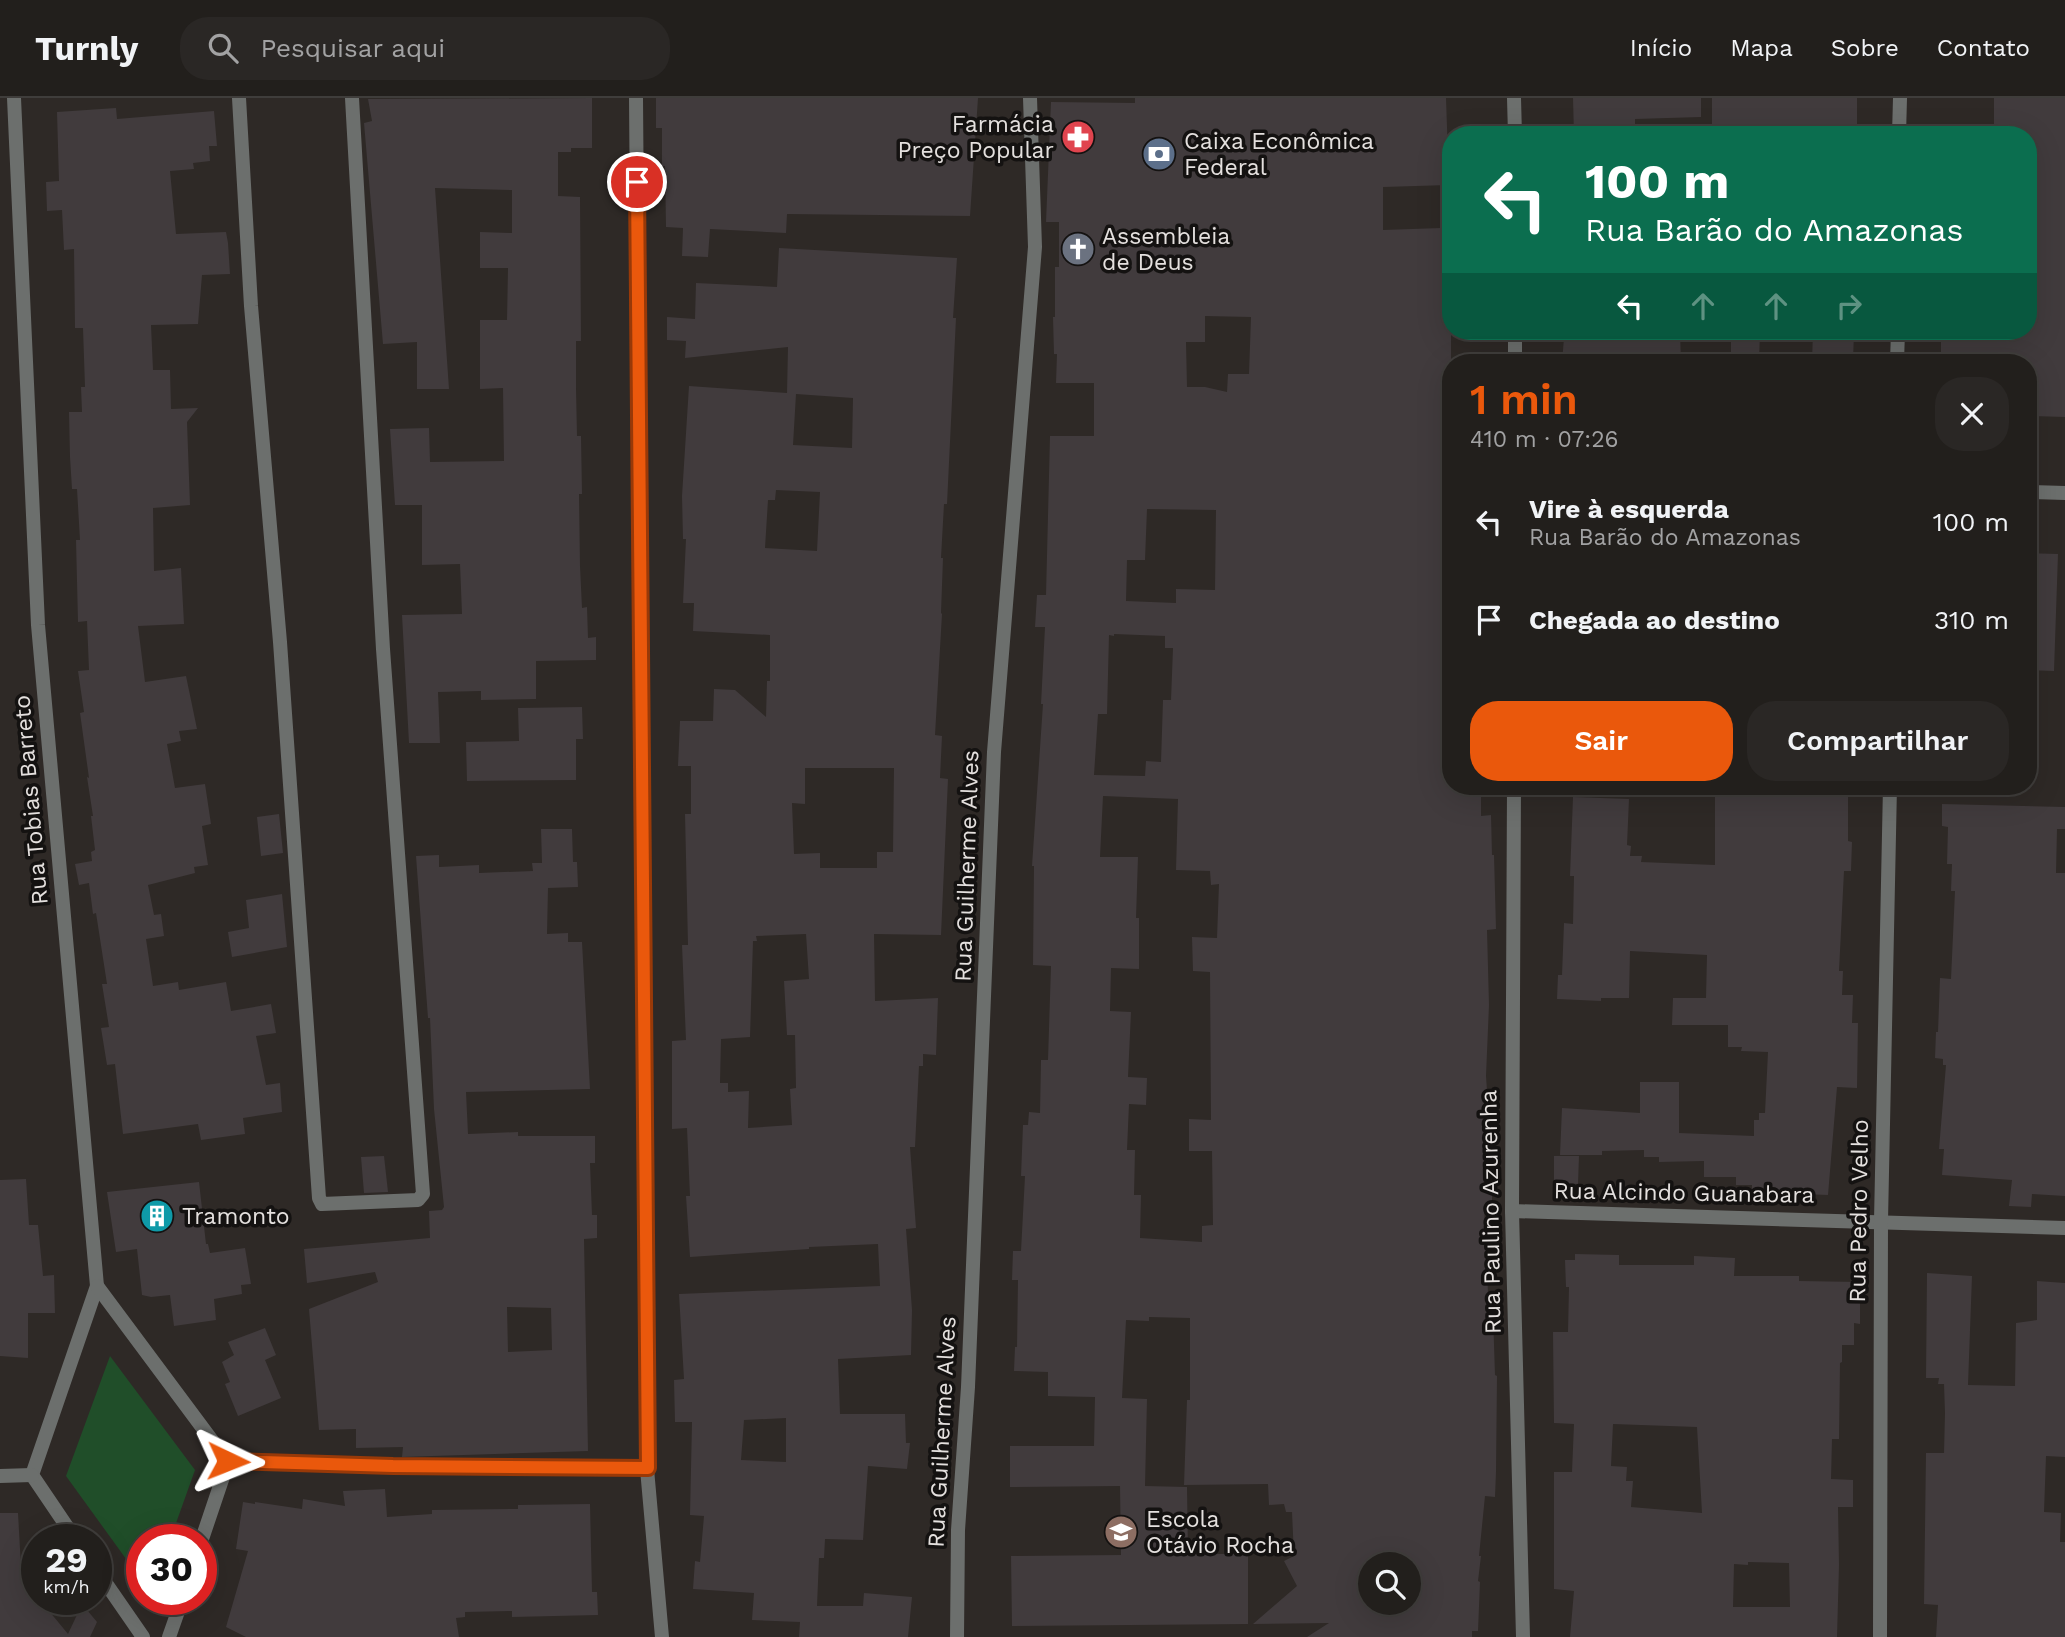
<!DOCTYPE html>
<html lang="pt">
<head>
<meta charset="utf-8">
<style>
	:root { --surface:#221f1c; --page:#2a2725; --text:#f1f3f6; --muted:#a2a2a3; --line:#3f3d3b; --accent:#ea580c }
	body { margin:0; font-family:"Work Sans",sans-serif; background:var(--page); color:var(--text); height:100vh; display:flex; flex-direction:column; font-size:26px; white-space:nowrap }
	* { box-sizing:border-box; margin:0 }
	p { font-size:23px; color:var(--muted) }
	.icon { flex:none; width:38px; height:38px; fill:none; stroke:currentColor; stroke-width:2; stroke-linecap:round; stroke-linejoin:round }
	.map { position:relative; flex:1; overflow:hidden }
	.side { position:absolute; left:1442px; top:256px; width:595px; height:441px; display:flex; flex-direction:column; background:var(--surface); border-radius:28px; box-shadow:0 7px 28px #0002,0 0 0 2px var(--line) }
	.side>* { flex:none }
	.top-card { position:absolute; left:1442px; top:28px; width:595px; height:214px; border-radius:28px; box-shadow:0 7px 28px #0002,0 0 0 2px var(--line); background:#0b6e4f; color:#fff; overflow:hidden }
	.tools { position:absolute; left:1358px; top:1454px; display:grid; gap:14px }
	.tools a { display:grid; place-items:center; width:63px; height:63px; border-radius:50%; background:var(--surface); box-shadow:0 7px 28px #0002,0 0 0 2px var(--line); font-size:35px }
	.speed { position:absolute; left:21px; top:1426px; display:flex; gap:14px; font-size:35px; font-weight:700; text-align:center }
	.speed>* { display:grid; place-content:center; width:91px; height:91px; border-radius:50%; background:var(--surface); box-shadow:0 7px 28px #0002,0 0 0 2px var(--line); line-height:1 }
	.speed small { font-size:18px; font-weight:400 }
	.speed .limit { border:10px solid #d22; background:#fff; color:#111 }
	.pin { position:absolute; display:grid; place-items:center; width:60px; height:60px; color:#fff; margin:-30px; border:4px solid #fff; border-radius:50%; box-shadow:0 2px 7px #0007 }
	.me { position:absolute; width:77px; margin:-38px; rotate:92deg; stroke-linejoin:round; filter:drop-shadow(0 0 5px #0008) }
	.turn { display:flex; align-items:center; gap:24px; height:147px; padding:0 28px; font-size:32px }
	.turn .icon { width:91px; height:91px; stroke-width:2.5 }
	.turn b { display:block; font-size:49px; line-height:60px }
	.lanes { display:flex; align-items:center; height:66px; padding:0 28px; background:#0003; justify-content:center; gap:35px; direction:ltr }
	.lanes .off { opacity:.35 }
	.round { display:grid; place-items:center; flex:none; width:74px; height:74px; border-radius:28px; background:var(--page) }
	.headline { display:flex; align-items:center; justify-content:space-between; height:119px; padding:0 28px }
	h1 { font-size:42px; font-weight:600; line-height:52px; color:var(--accent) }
	.cta { display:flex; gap:14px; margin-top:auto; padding:14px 28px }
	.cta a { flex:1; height:80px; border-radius:28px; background:var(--accent); color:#fff; font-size:28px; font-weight:600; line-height:80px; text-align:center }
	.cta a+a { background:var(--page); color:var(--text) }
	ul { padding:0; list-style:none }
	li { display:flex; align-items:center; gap:21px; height:98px; padding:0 28px }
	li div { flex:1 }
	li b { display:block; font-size:26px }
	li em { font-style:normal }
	header { display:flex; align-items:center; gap:42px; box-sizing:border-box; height:98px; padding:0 35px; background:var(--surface); border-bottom:2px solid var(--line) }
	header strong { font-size:33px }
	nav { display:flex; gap:38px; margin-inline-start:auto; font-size:24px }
	.search { width:490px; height:63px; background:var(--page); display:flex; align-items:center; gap:18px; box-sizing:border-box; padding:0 24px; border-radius:28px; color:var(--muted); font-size:26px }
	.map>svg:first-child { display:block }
	.green { fill:#204e29 }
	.building { fill:#413b3d; fill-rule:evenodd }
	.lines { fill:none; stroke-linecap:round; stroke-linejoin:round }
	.minor { stroke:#6c6f6d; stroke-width:14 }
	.tertiary { stroke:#6c6f6d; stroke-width:14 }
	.route-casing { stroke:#983908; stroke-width:18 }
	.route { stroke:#ea580c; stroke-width:12 }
	.labels { text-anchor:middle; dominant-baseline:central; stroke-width:7; stroke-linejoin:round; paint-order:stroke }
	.poi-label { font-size:23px; fill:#e4e0de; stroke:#141211; text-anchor:start }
	.street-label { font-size:23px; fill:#e4e0de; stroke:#141211 }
</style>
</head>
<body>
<header>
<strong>Turnly</strong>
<div class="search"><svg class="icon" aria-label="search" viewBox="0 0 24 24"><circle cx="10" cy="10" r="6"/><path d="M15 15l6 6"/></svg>Pesquisar aqui</div>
<nav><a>Início</a><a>Mapa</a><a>Sobre</a><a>Contato</a></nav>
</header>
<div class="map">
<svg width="2065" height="1539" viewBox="0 0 2065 1539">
	<rect width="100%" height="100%" fill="#2e2926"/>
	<polygon class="green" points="110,1258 195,1372 170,1442 142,1442 142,1483 66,1378"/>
	<g class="building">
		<polygon points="592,0 592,50 571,50 571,54 558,54 558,98 580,99 581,243 576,243 576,290 577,338 581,338 582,396 579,396 580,468 582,510 587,509 588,540 596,539 596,562 536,563 536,601 481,602 481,593 438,594 440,645 409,645 402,517 462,516 460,466 422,467 422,407 395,407 390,331 429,330 430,364 504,363 503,290 480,291 480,222 507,222 508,170 480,170 480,134 512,135 512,92 435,90 449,291 417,291 417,244 383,246 364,25 372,23 368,1"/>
		<polygon points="656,0 978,0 970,118 787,116 786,135 710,131 708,159 682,158 683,130 666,129 665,68 662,68 662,30 656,30"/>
		<path d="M1135 0H1446L1449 87 1383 89V132L1441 130V157H1451V688H1467V695H1481V718L1491 717 1492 757H1494L1496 831 1487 832 1489 907 1486 978 1489 1022 1499 1024 1488 1068H1491L1489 1085H1492V1107H1484L1489 1217 1493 1216 1495 1277 1497 1278 1496 1374 1495 1399 1485 1398 1479 1458H1481L1478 1483 1480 1484 1478 1533H1472V1539H1307L1329 1525 1253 1526 1297 1488 1284 1463 1294 1458 1292 1414H1286L1284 1406 1269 1407 1268 1386 1184 1387 1187 1302H1190V1220L1149 1219V1223L1126 1222 1122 1300 1147 1301 1145 1388 1187 1389 1188 1456H1248V1526L1012 1528 1011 1458 1121 1457 1120 1388 1010 1389V1348H1094L1095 1299 1048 1298V1274L1014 1273 1015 1249H1017L1018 1182H1012L1013 1153H1021L1025 1078H1021L1023 1027H1028L1029 1014 1040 1015 1041 962H1048L1051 868 1033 867 1034 768H1032L1043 606H1041L1045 529H1035L1037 497H1046L1050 338H1094V285H1056L1057 256H1054L1053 219H1055V169H1059V124H1046L1051 4 1135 5ZM1205 218 1251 219 1249 276H1228L1227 294 1205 289H1187L1186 244H1205ZM1147 411 1216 412 1215 492 1176 491V505L1126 503 1127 462H1145ZM1114 536 1165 538V550H1173L1171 602H1163L1161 664 1146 663 1145 678 1094 677 1098 616H1107L1109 537 1114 538ZM1103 698 1178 701 1176 772 1210 773 1211 787 1219 786 1217 840 1192 839 1193 873 1210 874 1211 1022 1189 1021V1053H1212L1213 1127 1202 1128V1144L1140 1140 1141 1097H1134L1135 1052H1127L1129 1006 1146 1007 1147 980 1128 979 1131 914 1110 913 1111 870 1139 871V820H1136L1138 759H1100ZM1370 1466H1409V1505H1370Z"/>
		<polygon points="1573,0 1701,0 1701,19 1635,21 1635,37 1574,37"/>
		<rect x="1712" y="0" width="145" height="37"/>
		<polygon points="1994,0 2065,0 2065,319 2028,318 2028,264 1941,264 1941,233 2028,235 2028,37 1994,37"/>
		<polygon points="116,10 117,21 214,13 217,48 209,48 210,63 193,65 194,71 170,73 176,136 226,134 228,145 230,176 202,177 198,226 151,227 153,272 170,272 171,311 198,310 187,324 190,407 153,410 154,473 181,470 184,526 138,528 145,584 186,578 197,631 179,633 181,643 167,646 175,690 205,686 211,726 202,728 208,767 194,769 195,775 148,787 154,817 161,816 164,838 146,841 153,888 178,884 179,892 226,884 231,913 271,906 276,935 256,938 266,987 280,985 282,1014 243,1020 245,1036 201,1042 198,1026 123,1036 115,966 107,967 101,930 109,929 102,886 107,886 96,815 93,816 89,785 79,787 75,766 92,763 91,754 95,752 91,718 93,718 87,679 89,680 80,615 84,614 78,573 89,572 87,523 78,524 76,442 80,442 77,391 72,391 70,359 69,314 82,314 81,289 85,289 83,230 75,230 74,151 64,152 62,112 47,113 46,84 59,83 57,14"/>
		<path d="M779 150 957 160 953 220H956L947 406H944L941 460H943L941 515 942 516 935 637 942 638 940 680 948 681 941 837 874 836 875 903 938 900 936 957 923 956V968H919L915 1049H910L916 1130 906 1131 912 1212 911 1257 838 1261 840 1316H905L906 1345H910L907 1371 868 1368 863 1442 825 1441 824 1460H819L817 1508H863L864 1495 912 1499 908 1539H799L800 1524 752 1522 754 1495 693 1491 695 1463 700 1464 704 1418 690 1417 692 1324H675L674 1282 684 1281 679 1196 880 1188 878 1146 809 1149V1151L690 1159 686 1098H690L687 1030 672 1031V943L686 942 682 847H688L685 716H691V668H678L680 623H713L714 591 735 592 766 619 767 583H770V537L693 533 694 505H683L686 441H683L682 398 689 288 787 295 788 249 685 260 686 243 667 242V219L695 221 696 185 777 189ZM796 296 853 300 852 350 793 347ZM776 392 820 394 817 453 765 450 768 402H775ZM805 670H894L893 754H877V770H820V755L794 756 792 705 805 706ZM806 836 809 881 784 883 787 937H795L796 990 790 991 792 1027 748 1030 749 993 728 994V985H720L721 941 750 939 753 843H757L756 838ZM786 1320V1364L741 1362 744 1322Z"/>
		<polygon points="1623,233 1680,233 1681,264 1562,264 1564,240 1623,242"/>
		<polygon points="1731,233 1760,233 1759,264 1731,264"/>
		<polygon points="1813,233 1854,233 1853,264 1812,264"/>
		<polygon points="2028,455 2058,456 2054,573 2028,572"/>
		<polygon points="582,609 583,641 576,641 576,682 467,683 466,644 519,643 518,610"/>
		<polygon points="1748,688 1848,688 1848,743 1852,744 1851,773 1844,773 1839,873 1843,873 1842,897 1853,897 1852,925 1858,925 1857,990 1837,989 1828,1097 1752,1094 1752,1087 1736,1087 1736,1079 1704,1079 1704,1063 1659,1064 1659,1059 1644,1059 1644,1052 1602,1053 1602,1057 1560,1057 1562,1010 1640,1015 1640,984 1679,984 1679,1035 1754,1038 1754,1022 1759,1022 1759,1015 1765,1015 1768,954 1741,953 1742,949 1728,949 1728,927 1672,927 1673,900 1706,900 1707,857 1630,853 1629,900 1601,900 1601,903 1557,901 1558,877 1562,877 1564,825 1573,826 1574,778 1570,778 1573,699 1629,701 1627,747 1631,748 1630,758 1642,758 1641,764 1715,767 1715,696 1748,697"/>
		<polygon points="1942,706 2065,709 2065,731 2057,731 2056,775 2065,775 2065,1098 2032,1096 2031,1109 2009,1108 2012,1082 1942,1077 1944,1051 1939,1051 1946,967 1943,967 1943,961 1935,960 1936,934 1938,934 1940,880 1951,881 1955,793 1951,793 1952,766 1947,766 1948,729 1942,728"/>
		<polygon points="279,716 283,755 261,758 257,719"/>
		<path d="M541 731H572L573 764H577L578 789 548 790 547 836 568 835V844H582L590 991 466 994 468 1036 518 1034V1038H595V1065H590L592 1117H597V1140L584 1141 588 1353 402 1359 403 1349 356 1350V1331L319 1332 309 1211 378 1184 375 1174 307 1185 304 1151 430 1140 429 1113 442 1112 444 1109 434 1011 430 920H428L416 758 439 757V769L479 767V775L533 773 532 765H542ZM507 1209 551 1210 552 1252 508 1254Z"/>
		<polygon points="282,796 287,849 232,859 228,834 249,830 246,802"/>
		<polygon points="384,1058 388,1094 364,1095 361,1059"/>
		<polygon points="1554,1058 1579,1058 1578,1086 1554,1085"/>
		<polygon points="26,1081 29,1127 38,1127 43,1178 54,1177 55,1215 28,1215 28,1260 0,1258 0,1082"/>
		<polygon points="199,1084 206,1146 208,1146 210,1155 245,1150 251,1186 241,1187 242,1196 214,1201 216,1222 174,1228 170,1197 151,1199 142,1197 137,1151 116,1154 107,1094"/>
		<path d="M1575 1156 1619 1157V1167H1694V1158L1735 1160 1734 1178H1799V1183L1860 1184V1226L1854 1225V1247H1842V1264L1840 1265 1839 1341H1832L1831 1381 1853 1382V1409H1838L1839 1467 1837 1539H1570L1574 1493 1554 1491V1374H1572L1574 1326 1554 1325 1553 1234H1568L1569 1189H1566L1565 1162H1575ZM1613 1326 1697 1329 1702 1415 1631 1409 1633 1383H1626L1627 1369 1611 1368ZM1748 1464 1789 1465 1790 1509H1733L1734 1466 1748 1467Z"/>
		<polygon points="1927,1175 1972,1178 1968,1287 2015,1288 2016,1225 2037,1222 2037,1183 2065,1185 2065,1359 2046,1358 2044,1414 2061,1415 2060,1444 2065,1444 2065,1539 1936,1539 1938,1507 1924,1506 1926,1355 1944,1355 1945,1315 1944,1286 1938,1286 1939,1280 1926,1280"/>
		<polygon points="265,1230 276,1257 265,1262 281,1300 238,1318 225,1286 230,1284 222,1264 234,1257 228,1244"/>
		<polygon points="385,1391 387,1419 432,1416 432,1412 518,1411 518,1407 590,1406 592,1494 597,1494 598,1517 512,1519 512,1513 465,1514 465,1519 456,1520 459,1539 246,1539 226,1529 248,1453 236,1451 243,1404 255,1406 255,1404 302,1411 303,1401 345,1408 343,1393"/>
		<polygon points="0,1415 18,1415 21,1469 37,1497 37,1502 40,1502 68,1536 82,1506 97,1524 90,1539 0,1539"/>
	</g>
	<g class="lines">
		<g class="minor">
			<polyline points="14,0 38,527 97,1188 32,1377 76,1442"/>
			<polyline points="239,0 251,208 280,544 319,1100 322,1106 418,1102 423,1096 383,551 352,0"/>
			<polyline points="2028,394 2065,395"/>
			<polyline points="1512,1113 2065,1130"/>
			<polyline points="97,1188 228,1364 201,1444"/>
			<polyline points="228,1364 393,1369 647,1371"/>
			<polyline points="0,1378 32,1377"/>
			<polyline points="96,1471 143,1539"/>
			<polyline points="169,1539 182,1502"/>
			<polyline points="957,1539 958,1432 968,1289 994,654 1035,149 1030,0"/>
			<polyline points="1880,1539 1881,1123 1890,688"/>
		</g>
		<g class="tertiary">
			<polyline points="636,0 647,1371 662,1539"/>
			<polyline points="1514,0 1515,37"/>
			<polyline points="1899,37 1900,0"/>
			<polyline points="1515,233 1515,264"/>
			<polyline points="1897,264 1898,233"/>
			<polyline points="1514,688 1512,1113 1523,1539"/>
		</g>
	</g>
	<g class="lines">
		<defs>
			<polyline id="route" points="228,1363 393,1368 648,1370 637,84"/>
		</defs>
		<use href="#route" class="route-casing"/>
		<use href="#route" class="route"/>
	</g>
	<defs>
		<symbol id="pharmacy-disc" viewBox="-11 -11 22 22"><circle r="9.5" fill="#e0444e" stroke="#141211"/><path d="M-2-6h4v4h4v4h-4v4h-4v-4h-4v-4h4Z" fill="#fff"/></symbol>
		<symbol id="bank-disc" viewBox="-11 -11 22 22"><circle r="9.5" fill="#5c6f8a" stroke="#141211"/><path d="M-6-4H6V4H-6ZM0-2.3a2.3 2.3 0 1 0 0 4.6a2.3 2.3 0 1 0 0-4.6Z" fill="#fff"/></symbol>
		<symbol id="church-disc" viewBox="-11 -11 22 22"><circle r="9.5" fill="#6b7280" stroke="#141211"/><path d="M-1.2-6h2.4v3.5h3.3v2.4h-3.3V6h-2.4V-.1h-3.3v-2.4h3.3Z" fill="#fff"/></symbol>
		<symbol id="building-disc" viewBox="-11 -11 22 22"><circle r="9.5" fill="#0f9aa8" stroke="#141211"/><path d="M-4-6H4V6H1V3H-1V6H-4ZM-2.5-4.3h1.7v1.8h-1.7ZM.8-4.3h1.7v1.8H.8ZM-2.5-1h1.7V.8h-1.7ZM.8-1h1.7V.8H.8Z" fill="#fff"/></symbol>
		<symbol id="school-disc" viewBox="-11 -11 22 22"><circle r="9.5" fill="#8d6e63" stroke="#141211"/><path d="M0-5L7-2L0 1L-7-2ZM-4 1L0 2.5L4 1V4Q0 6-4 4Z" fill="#fff"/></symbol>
	</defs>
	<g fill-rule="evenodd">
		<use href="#pharmacy-disc" x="1059" y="20" width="38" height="38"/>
		<use href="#bank-disc" x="1140" y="37" width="38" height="38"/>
		<use href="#church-disc" x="1059" y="132" width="38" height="38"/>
		<use href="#building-disc" x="138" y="1099" width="38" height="38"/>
		<use href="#school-disc" x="1102" y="1415" width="38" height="38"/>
	</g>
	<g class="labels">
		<g class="poi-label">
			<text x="1054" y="26" text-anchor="end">Farmácia<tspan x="1054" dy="26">Preço Popular</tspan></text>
			<text x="1184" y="43">Caixa Econômica<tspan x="1184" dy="26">Federal</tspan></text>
			<text x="1102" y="138">Assembleia<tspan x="1102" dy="26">de Deus</tspan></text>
			<text x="182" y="1118">Tramonto</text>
			<text x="1146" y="1421">Escola<tspan x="1146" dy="26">Otávio Rocha</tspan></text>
		</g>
		<g class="street-label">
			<text transform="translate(31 702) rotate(-95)">Rua Tobias Barreto</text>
			<text transform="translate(967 768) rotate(-88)">Rua Guilherme Alves</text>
			<text transform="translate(1684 1095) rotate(1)">Rua Alcindo Guanabara</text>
			<text transform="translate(1859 1113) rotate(-89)">Rua Pedro Velho</text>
			<text transform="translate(1491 1114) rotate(-91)">Rua Paulino Azurenha</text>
			<text transform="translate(942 1334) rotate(-87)">Rua Guilherme Alves</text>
		</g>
	</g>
</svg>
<div class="tools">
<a><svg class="icon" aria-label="search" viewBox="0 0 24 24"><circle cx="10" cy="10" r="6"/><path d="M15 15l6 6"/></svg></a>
</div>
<div class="speed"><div>29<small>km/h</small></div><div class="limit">30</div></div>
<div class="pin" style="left:637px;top:84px;background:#d93025"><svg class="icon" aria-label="arrive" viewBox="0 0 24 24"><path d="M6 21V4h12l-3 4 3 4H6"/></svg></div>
<svg class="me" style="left:228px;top:1363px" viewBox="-20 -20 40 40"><path d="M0-17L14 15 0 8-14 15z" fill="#ea580c" stroke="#fff" stroke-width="4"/></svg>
<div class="top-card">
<div class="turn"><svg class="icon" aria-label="left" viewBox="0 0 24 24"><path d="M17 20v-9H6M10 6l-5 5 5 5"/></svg><div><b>100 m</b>Rua Barão do Amazonas</div></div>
<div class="lanes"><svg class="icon" aria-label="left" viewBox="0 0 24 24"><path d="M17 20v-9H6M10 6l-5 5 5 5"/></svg><svg class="icon off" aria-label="ahead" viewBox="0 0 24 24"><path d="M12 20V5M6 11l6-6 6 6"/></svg><svg class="icon off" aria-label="ahead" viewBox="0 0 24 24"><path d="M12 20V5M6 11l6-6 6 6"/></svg><svg class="icon off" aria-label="right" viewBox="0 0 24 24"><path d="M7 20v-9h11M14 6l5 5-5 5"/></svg></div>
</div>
<section class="side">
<div class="headline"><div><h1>1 min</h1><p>410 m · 07:26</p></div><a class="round"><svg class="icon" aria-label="close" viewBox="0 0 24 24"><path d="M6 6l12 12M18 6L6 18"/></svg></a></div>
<ul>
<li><svg class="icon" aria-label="left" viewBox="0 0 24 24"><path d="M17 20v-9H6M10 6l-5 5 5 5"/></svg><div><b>Vire à esquerda</b><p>Rua Barão do Amazonas</p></div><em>100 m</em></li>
<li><svg class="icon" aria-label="arrive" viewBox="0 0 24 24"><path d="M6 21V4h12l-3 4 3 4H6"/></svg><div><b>Chegada ao destino</b></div><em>310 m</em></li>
</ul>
<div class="cta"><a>Sair</a><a>Compartilhar</a></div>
</section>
</div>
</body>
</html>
